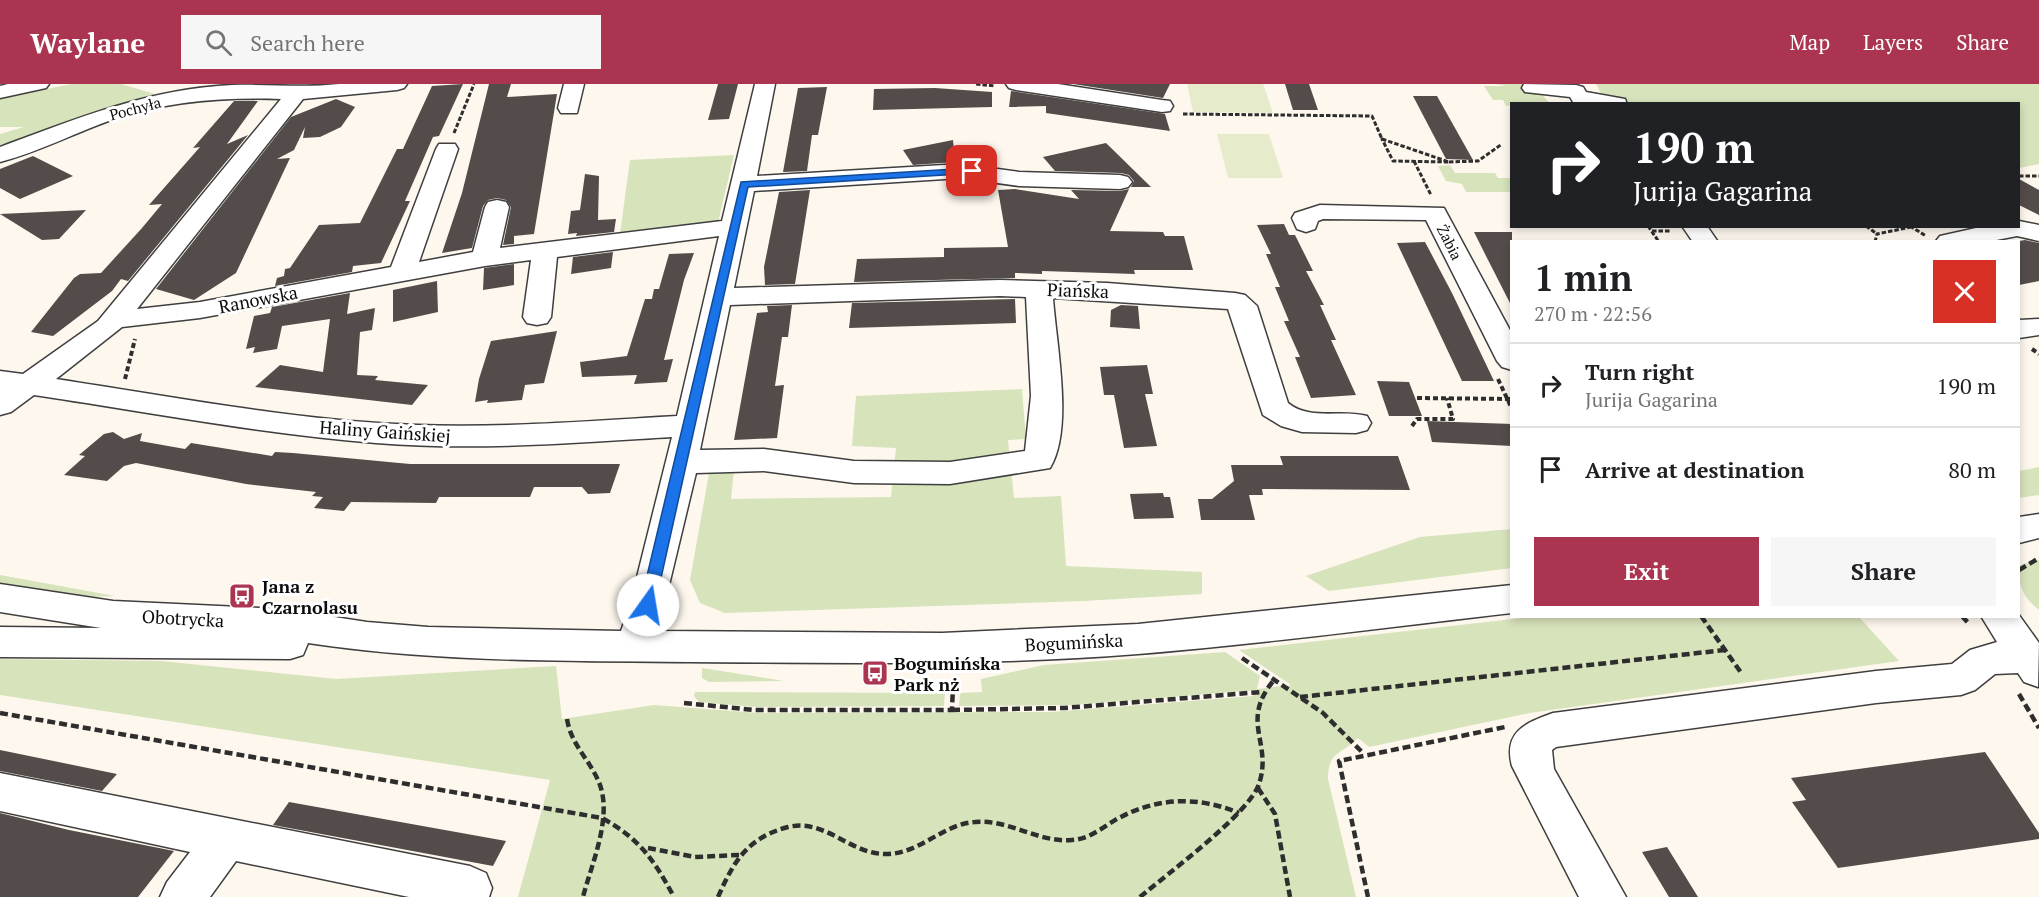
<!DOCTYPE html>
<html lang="en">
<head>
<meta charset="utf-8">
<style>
	:root { --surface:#fff; --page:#f6f6f6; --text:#202124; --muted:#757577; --line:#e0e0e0; --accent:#ab3550 }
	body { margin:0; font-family:"PT Serif",serif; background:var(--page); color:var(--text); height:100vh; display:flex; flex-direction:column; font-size:22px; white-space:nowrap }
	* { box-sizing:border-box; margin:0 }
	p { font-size:20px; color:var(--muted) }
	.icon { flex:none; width:33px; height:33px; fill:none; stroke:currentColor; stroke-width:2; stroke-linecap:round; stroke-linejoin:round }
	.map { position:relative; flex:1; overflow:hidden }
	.details { position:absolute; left:1510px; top:156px; width:510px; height:378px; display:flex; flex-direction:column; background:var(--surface); border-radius:0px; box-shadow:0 3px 9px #0003 }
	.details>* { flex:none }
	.top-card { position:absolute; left:1510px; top:18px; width:510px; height:126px; border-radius:0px; box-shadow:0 3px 9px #0003; background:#202124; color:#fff; overflow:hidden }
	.pin { position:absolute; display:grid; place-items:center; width:51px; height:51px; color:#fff; margin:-26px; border-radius:12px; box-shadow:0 3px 9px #0006 }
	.me { position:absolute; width:66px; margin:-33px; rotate:13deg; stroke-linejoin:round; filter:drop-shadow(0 0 4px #0008) }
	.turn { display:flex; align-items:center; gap:21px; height:126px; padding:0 24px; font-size:27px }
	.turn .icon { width:78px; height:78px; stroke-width:2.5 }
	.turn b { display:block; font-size:42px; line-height:51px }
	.round { display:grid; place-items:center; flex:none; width:63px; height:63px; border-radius:0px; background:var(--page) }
	.summary { display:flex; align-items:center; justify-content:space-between; height:102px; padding:0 24px }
	h1 { font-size:36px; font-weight:700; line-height:45px }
	.action { display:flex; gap:12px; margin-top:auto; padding:12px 24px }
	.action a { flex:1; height:69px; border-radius:0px; background:var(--accent); color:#fff; font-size:24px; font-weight:700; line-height:69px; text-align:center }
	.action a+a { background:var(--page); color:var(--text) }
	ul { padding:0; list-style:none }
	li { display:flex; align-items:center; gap:18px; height:84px; padding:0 24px; border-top:2px solid var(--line) }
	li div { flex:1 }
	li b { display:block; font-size:22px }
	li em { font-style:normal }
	header { display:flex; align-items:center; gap:36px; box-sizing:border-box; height:84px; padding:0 30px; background:var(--accent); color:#fff }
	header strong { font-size:28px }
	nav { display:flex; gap:33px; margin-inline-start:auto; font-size:21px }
	.search { width:420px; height:54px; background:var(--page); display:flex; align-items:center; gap:15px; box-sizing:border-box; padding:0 21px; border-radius:0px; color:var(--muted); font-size:22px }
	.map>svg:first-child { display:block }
	.green { fill:#d7e3bb }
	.pitch { fill:#e6ebcc }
	.building { fill:#534c4a }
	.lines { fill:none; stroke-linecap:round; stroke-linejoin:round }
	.minor-casing { stroke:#3f3f3f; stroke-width:3 }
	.path-far2 { stroke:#2e2e2e; stroke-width:3; stroke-dasharray:4.5 2; stroke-linecap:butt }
	.path-far1 { stroke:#2e2e2e; stroke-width:4; stroke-dasharray:5 3; stroke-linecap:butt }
	.path { stroke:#2e2e2e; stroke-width:4.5; stroke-dasharray:8 4; stroke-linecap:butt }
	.minor { fill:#fff; fill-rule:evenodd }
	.route { fill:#1a73e8; stroke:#114b97; stroke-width:1.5 }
	.labels { text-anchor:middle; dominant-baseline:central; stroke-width:6; stroke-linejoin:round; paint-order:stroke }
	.far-street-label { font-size:15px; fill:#0c0c0c; stroke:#fff }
	.street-label { font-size:18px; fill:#0c0c0c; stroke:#fff }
	.poi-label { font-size:18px; font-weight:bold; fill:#0c0c0c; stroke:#fff; text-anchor:start }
</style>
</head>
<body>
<header>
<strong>Waylane</strong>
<div class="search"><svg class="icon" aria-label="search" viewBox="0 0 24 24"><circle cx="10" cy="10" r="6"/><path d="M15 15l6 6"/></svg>Search here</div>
<nav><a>Map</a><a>Layers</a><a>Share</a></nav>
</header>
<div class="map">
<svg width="2039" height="813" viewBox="0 0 2039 813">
	<rect width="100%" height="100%" fill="#fdf7ed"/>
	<g class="green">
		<polygon points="72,0 121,0 155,10 143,17 0,68 0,50 24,43 0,43 0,14"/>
		<polygon points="1495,0 1548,0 1550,3 1541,9 1549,19 1506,22 1503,16 1493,16 1484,2 1507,2"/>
		<polygon points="1596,0 2039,0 2039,80 2019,84 2019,20 1620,19 1605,17"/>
		<polygon points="734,71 718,138 620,150 630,76"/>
		<polygon points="1450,81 1455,89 1495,89 1498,94 1512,94 1512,108 1466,108 1462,100 1446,97 1438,82"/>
		<polygon points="1022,305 1026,355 1008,356 1014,414 1061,412 1066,482 1202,488 1202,510 1084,517 725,529 700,519 690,496 713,367 736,366 731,415 891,413 896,364 852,362 856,312"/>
		<polygon points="2039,383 2039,411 2019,414 2019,387"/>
		<polygon points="1512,445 1512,484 1329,507 1306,492 1420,453"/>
		<path d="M2039 476V526C2022 512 2018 502 2020 481Z"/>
		<polygon points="0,491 115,512 89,513 0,500"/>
		<path d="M1540 532 1859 533 1899 577 1530 629 1369 663 1358 654C1341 671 1328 667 1328 695L1356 813H518L550 696 0 611V575L161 577 336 595 556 582 562 635 654 621 759 629 1051 628 1253 612 1256 606 1073 621 959 622 960 609 982 608 981 595 1044 581 1225 568 1260 592 1257 605 1291 601 1239 566Z"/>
		<polygon points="702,584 784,597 709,598 702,594"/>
		<polygon points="695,608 945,609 944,622 755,623 699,618 694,612"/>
	</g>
	<g class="pitch">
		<polygon points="1187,0 1263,0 1273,29 1193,28"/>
		<polygon points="1217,50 1269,50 1283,94 1228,94"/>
	</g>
	<g class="building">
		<polygon points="463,0 439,52 433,53 405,117 410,117 381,179 353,182 352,188 275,202 277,194 284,192 285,185 290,184 319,141 360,139 397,65 403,65 432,2"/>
		<polygon points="489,0 511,0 507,13 557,10 534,150 514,152 514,160 503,161 511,123 506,116 497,114 488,116 483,122 472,164 442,169 462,109"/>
		<polygon points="718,0 738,0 729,35 708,36"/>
		<polygon points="1073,0 1170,0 1163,14"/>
		<polygon points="1285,0 1309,0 1318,26 1293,26"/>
		<polygon points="827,3 818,51 812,51 807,87 783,88 798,4"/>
		<polygon points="935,4 992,8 992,23 873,26 874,5"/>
		<polygon points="1011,7 1165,30 1170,47 1046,29 1046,22 1009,23"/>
		<polygon points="1413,12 1437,12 1473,76 1446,75"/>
		<polygon points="336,15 355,23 341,43 320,53 303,54 305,43 294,66 277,75 290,74 236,189 194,216 156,205 291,33"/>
		<polygon points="234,17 258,17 227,60 248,51 128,197 121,195 112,207 53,252 31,248 74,194 80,190 101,189 142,144 162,120 149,121 200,63 193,64"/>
		<polygon points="953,56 955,78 913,81 903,66"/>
		<polygon points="1106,59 1151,103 1131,103 1134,97 1129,91 1121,89 1055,87 1043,73"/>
		<polygon points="33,72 73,92 20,115 0,104 0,85"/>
		<polygon points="585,90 599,92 598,136 616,135 614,148 576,152 577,149 568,150 571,127 580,126"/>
		<polygon points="2019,95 2039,106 2039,131 2019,121"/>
		<polygon points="1015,105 1079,115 1071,106 1120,107 1129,105 1110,147 1163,148 1165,152 1184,152 1193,186 1134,186 1135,190 1042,187 1042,190 1015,189 1015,194 854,198 857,175 944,173 944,164 1008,163 998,106"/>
		<polygon points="810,106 795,200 765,201 764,183 779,108"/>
		<polygon points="86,126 59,155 42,156 0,130"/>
		<polygon points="1284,140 1289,151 1295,151 1313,187 1306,187 1324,221 1320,221 1336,256 1331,256 1356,311 1311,314 1295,273 1300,273 1284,237 1289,237 1275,203 1280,203 1266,170 1271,170 1257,141"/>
		<polygon points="1474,148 1512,148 1512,223 1486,172"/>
		<polygon points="2025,156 2039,159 2039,197 2019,201 2019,157"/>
		<polygon points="1425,158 1452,209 1494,297 1462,297 1397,159"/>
		<polygon points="613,168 611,184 571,190 573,173"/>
		<polygon points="694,169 684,196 664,276 673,275 667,298 634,300 637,291 582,293 580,278 627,272 645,215 652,215 654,205 659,205 669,170"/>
		<polygon points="514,180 514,201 483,206 484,184"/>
		<polygon points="437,197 438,228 393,238 393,206"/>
		<polygon points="350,209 347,230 375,224 372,246 360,248 357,291 378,292 375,296 428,301 412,321 255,303 280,281 323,288 330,235 282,242 277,265 253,269 255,263 246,265 254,232 270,229 272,223"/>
		<polygon points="1015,215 1016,239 849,244 852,219"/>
		<polygon points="792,221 788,253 782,253 775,302 784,301 777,354 734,356 757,229 768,228 767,222"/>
		<polygon points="1121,221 1138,222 1140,245 1110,243 1111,226"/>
		<polygon points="557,247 544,299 525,301 522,316 487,319 488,316 475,318 479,295 491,257"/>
		<polygon points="1147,281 1153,310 1145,310 1157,362 1124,364 1114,311 1104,311 1100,283"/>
		<polygon points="1377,297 1409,298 1422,332 1389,332"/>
		<polygon points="1427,337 1512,340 1512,362 1432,358"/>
		<polygon points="113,348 124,355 142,349 140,357 185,365 191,359 272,372 275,368 293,369 410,380 620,380 610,409 588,410 582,403 534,403 530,413 439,413 436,419 351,418 344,427 314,424 323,413 312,412 316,408 246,400 136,379 124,382 107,397 64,391 85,372 79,371 104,350"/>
		<polygon points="1280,372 1398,372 1410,406 1262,405 1263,411 1249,411 1255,436 1201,436 1198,415 1212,415 1234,397 1231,381 1283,381"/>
		<polygon points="1163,409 1164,413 1170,413 1174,434 1134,435 1130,410"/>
		<polygon points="0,666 117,690 102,707 0,687"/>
		<polygon points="1985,668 2039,749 2039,755 1838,784 1792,718 1806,716 1791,694"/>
		<polygon points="289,718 506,757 493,782 273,741"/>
		<polygon points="0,729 69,746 174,767 138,813 0,813"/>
		<polygon points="1667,763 1698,813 1669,813 1642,768"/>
	</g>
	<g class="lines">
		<defs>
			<g id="minor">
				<polygon points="8,0 49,0 46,4 0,14 0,2"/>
				<path d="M339 0H407L404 4 397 6 303 15 137 225 200 218 391 183 436 65 439 60H455L458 65 419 178 473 168 485 123 488 118 497 116 506 118 509 123 500 164 722 137 755 0H775L757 92 961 80 1019 88 1120 91 1128 93 1132 98 1128 103 1120 105 1019 102 961 94 754 107 734 204 1000 196 1107 199 1235 209 1245 211 1257 222 1288 319C1310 337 1341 325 1367 332L1371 339 1367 346 1356 349 1302 348 1281 342 1263 331 1228 225 1053 214C1056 259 1074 345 1050 384L950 400 854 399 764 387 696 389 658 547 942 549 1138 540 1512 501V529C1388 543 1263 560 1138 570 989 582 839 579 689 578 562 577 434 578 308 559L303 571 290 575 0 573V543L101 544 0 528V500L113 517 282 525 367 538 428 543 621 547 630 521 672 353C573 359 475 367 376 359 261 350 148 328 34 311L11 328 0 331V287L23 290 98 237 281 15C226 13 170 17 117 34 78 47 40 68 0 78V63C75 35 152 4 233 1 269 0 303 4 339 0ZM719 152 677 332C590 337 504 344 417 341 296 337 175 313 56 295L122 243 200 234 485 182 531 176 523 233 527 239 537 241 547 239 551 233 557 173ZM1000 212 1026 213 1031 312 1025 367 950 378 854 377 764 365 700 366 730 221Z"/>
				<polygon points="564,0 584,0 577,29 561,29 558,24"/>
				<polygon points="1006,0 1058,0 1162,16 1170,17 1173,22 1170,27 1162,28 1016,6 1009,4"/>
				<polygon points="1524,0 1576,1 1583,3 1586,8 1625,15 1627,20 1573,18 1570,13 1525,8 1522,4"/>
				<polygon points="1320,121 1444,124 1512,250 1512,286 1502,283 1497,277 1426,136 1323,135 1318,137 1315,145 1306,148 1297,145 1292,134 1295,129"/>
				<polygon points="2019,137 2039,141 2039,157 2017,152 1986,158 1936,157 1940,152 1985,142 2019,142"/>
				<polygon points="1682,142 1707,142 1718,158 1693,158"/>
				<polygon points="2039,235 2039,251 2019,254 2019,236"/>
				<polygon points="2039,430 2039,454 2019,459 2019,433"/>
				<path d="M2019 531 2039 559 2038 603 2024 598 2018 589 1995 590 1975 606 1961 611 1876 619 1556 663 1552 666 1554 685 1626 813H1579L1512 682C1503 648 1525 639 1553 629L1876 587 1952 580 1970 566 1997 558 1981 532Z"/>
				<polygon points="0,689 470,782 486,789 492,804 489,813 409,813 236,777 210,813 160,813 167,798 190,768 0,727"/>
			</g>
		</defs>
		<use href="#minor" class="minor-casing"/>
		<g class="path-far2">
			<polyline points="976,0 995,2"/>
			<polyline points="1183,30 1372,32 1382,55"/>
			<polyline points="454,49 474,0"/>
			<polygon points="1382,55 1449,78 1393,77"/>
			<polyline points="1414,77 1431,111"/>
			<polyline points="1449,78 1478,77 1502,60"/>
			<polyline points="2019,92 2039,92"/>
			<polyline points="1648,142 1659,158"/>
			<polyline points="1866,142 1877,150"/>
			<polyline points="1910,142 1926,152"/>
			<polyline points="1652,147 1670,147"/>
			<polyline points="1875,158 1877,150 1911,143"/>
		</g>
		<g class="path-far1">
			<polyline points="2032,265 2039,270"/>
			<polyline points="125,295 135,255"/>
			<polyline points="1498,295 1512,325"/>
			<polyline points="1417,314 1512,315"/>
			<polyline points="1412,342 1417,335 1453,335 1447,314"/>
		</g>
		<g class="path">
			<polyline points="2019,486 2039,474"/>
			<polyline points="1701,532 1742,590"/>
			<polyline points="1962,532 1970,541"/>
			<polyline points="1242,574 1323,629 1363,669"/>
			<polyline points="2019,610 2039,644"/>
			<polyline points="1300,613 1725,566"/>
			<polyline points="684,619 755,626 952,626 953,602"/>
			<polyline points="952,626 1064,624 1261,608"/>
			<path d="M0 629 602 734C640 755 654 776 674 813"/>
			<path d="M567 635C571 660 588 674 598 696 614 731 592 778 583 813"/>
			<polyline points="1258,704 1275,730 1290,813"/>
			<polyline points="648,764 695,773 739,771"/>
			<path d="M718 813C734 777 747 754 788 743 826 734 850 771 887 770 919 770 943 740 975 738 1009 735 1038 759 1072 756 1090 755 1103 743 1117 735 1157 713 1198 712 1239 729"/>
			<path d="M1140 813C1167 790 1249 730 1259 700 1273 658 1239 638 1274 596"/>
			<polyline points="1368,813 1339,677 1505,643"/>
		</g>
		<use href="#minor" class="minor"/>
	</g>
	<polygon class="route" points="972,84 976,85 976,89 748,103 655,521 653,525 643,525 640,521 741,98"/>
	<defs>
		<symbol id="bus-square" viewBox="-11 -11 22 22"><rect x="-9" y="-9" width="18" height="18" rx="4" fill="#ab3550" stroke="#fff"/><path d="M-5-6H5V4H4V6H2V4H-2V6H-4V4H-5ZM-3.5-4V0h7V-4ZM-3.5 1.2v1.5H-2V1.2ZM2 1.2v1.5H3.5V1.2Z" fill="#fff"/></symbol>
	</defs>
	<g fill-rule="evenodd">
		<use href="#bus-square" x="227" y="497" width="30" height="30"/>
		<use href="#bus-square" x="860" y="574" width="30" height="30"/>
	</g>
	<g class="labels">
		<g class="far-street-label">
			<text transform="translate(135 24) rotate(-15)">Pochyła</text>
			<text transform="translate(1450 158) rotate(63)">Żabia</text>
		</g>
		<g class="street-label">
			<text transform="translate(1078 206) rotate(2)">Piańska</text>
			<text transform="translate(258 215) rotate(-11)">Ranowska</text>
			<text transform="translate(385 347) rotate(4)">Haliny Gaińskiej</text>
			<text transform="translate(183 534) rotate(3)">Obotrycka</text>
			<text transform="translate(1074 558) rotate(-3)">Bogumińska</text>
		</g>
		<g class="poi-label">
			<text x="262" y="502">Jana z<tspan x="262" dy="21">Czarnolasu</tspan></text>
			<text x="894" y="579">Bogumińska<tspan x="894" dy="21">Park nż</tspan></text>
		</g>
	</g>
</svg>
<div class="pin" style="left:972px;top:87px;background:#d93025"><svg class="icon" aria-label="arrive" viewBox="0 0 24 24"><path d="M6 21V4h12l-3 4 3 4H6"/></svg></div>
<svg class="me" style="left:648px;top:521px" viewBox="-20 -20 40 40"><circle r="19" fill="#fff"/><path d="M0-13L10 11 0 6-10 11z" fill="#1a73e8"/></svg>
<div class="top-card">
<div class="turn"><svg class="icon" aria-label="right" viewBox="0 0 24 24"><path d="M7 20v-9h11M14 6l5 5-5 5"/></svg><div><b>190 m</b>Jurija Gagarina</div></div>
</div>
<section class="details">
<div class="summary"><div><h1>1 min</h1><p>270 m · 22:56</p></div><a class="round" style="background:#d93025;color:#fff"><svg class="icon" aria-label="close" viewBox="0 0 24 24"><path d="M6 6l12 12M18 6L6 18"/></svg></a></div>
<ul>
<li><svg class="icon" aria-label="right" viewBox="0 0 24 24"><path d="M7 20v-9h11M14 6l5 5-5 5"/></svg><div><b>Turn right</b><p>Jurija Gagarina</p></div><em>190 m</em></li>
<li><svg class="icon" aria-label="arrive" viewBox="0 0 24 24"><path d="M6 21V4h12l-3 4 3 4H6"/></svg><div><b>Arrive at destination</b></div><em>80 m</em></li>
</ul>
<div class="action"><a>Exit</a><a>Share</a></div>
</section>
</div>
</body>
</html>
